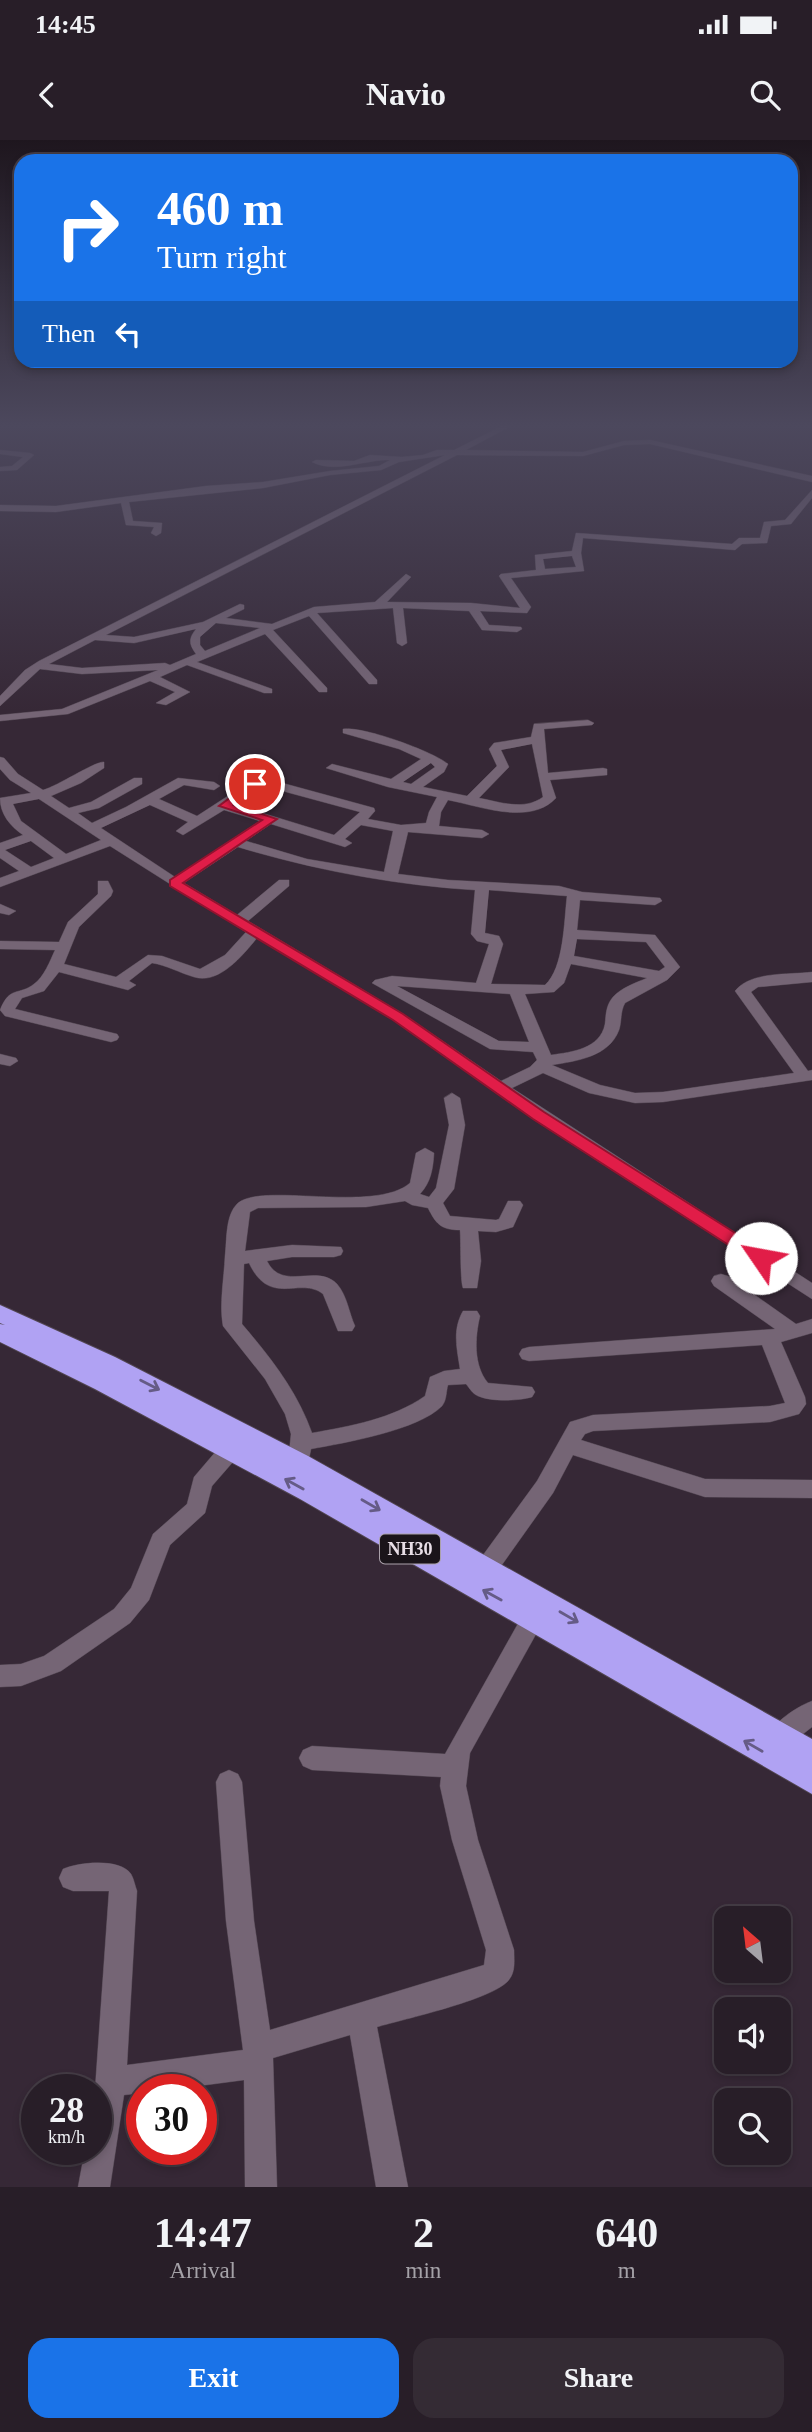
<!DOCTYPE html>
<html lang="en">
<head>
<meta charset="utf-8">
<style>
	:root { --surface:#281e28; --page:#342b34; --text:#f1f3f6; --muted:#a5a2a8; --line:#443c45; --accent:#1a73e8 }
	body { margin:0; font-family:"Times New Roman",serif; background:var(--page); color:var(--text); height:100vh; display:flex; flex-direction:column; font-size:26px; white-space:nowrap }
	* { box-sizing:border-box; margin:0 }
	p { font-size:23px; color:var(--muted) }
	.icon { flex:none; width:38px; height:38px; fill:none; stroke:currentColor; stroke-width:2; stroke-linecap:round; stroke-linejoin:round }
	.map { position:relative; height:2047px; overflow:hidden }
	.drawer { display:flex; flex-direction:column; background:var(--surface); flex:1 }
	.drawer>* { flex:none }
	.top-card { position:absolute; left:14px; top:14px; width:784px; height:214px; border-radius:21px; box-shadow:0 4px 10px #0003,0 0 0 2px var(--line); background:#1a73e8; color:#fff; overflow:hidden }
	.needle { width:46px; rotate:332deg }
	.tools { position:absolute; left:714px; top:1766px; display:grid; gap:14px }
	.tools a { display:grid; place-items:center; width:77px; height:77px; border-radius:14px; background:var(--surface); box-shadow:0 4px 10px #0003,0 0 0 2px var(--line); font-size:35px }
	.speed { position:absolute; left:21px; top:1934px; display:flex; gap:14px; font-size:35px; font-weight:700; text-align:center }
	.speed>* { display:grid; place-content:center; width:91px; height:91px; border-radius:50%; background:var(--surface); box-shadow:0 4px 10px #0003,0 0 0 2px var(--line); line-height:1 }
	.speed small { font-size:18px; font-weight:400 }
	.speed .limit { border:10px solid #d22; background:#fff; color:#111 }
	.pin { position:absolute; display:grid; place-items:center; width:60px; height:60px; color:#fff; margin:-30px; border:4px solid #fff; border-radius:50%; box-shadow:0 2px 7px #0007 }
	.me { position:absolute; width:77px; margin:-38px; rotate:303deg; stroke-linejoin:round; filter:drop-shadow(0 0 5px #0008) }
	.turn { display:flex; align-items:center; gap:24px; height:147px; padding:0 28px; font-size:32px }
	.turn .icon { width:91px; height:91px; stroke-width:2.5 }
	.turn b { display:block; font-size:49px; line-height:60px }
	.then { display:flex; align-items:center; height:66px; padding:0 28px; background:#0003; gap:14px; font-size:26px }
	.eta { display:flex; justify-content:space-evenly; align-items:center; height:119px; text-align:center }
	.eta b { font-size:42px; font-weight:700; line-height:49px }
	.button { display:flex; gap:14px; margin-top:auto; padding:14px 28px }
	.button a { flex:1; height:80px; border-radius:21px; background:var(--accent); color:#fff; font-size:28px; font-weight:700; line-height:80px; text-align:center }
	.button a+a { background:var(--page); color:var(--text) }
	.status { display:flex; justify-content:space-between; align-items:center; height:49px; padding:0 35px; background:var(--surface); direction:ltr }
	.status svg { height:19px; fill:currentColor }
	header { display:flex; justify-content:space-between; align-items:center; height:91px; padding:0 28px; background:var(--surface); font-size:32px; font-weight:700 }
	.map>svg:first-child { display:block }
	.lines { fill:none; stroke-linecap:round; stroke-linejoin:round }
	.minor-casing { stroke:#524652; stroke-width:1 }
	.highway-casing { stroke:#524652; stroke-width:2 }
	.minor { fill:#756575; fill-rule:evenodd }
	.highway { fill:#b0a2f3; fill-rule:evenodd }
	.oneway { stroke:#655b86 }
	.route { fill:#e11d48; stroke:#92132f; stroke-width:2 }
	.labels { text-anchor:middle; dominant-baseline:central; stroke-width:7; stroke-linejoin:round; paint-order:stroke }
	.shield { fill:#1a141a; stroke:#aaa1aa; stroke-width:2 }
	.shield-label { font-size:18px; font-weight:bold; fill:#e8dee7 }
</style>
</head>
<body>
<div class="status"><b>14:45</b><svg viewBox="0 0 49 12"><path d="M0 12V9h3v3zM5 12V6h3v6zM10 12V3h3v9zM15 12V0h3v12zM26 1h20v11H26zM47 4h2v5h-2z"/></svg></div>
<header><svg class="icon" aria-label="back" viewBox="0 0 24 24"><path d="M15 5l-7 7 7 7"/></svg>Navio<svg class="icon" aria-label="search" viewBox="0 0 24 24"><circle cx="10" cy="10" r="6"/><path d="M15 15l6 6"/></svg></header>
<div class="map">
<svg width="812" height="2047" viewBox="0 0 812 2047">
	<rect width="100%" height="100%" fill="#362836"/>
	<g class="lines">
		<defs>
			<g id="minor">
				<path d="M504 285H513L466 310 583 312 624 301 650 300 812 336V342L650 304 624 305 583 316 457 315 106 495 134 497 203 482 240 464 244 465V469L226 478 272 484 314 467 375 462 406 434 411 437 387 462 471 463 520 468 499 436 501 434 536 430 535 415 572 411 576 393 732 404 739 398H760L764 382 785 380 812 350V358L791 384 771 386 767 403 742 404 735 410 583 398 581 413 584 431 511 438 531 467 527 473 480 471 489 485 521 487 522 489 517 492 482 490 469 471 403 468 407 503 402 506 397 503 393 468 317 473 377 540V544H369L309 476 273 490 327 548V552H319L265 494 197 522 272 549V553H264L187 525 160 537 190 552 166 565 156 563 175 552 150 541 68 574 0 581V575L62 569 158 530 82 534 40 529 0 566V556L25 530 39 521 445 315 399 322 381 330 330 335 263 348 129 362 133 381 162 383 161 393 156 396 151 393 154 387 126 385 121 363 56 372 0 371V365L56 366 206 346 263 342 330 331 379 326 390 320C366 319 336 334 312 322L316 320 354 321 370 315 402 317 423 315 437 310H454ZM572 416 576 427 545 429 543 419ZM216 483 260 488 205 511 200 505V497ZM196 489C188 499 189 504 196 514L170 525 165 523 82 528 49 524 95 500 134 503Z"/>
				<polygon points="0,310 30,313 34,315 17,330 0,331 0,327 12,326 23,317 0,314"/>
				<path d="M588 580 594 583 592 585 544 589 548 633 603 628 607 629V635L550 640 556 658C530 686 480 666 448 660L441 672 439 686 482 690 489 694 482 698 408 692 398 734 448 740 559 746 582 752 660 758 662 761 655 765 580 760 577 790 655 795 680 827 667 840 625 863C620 872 622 881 619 890 609 917 576 921 552 925L600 945 635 953 663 952 794 933 735 851C751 831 788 835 812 832V842L758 847 751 852 808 931 812 930V940L663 962 635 963 589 953 543 933 512 948 812 1143V1159L533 979 393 880 257 798C243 815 219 845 194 837 180 833 166 825 152 823L129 841 136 845 128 850 59 832 44 851 22 858 15 869 117 894 119 897 117 900 111 902 5 876 0 870C10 845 19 856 34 844 44 837 50 821 55 810L0 809V801L59 802 68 782 98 754V741H108L113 751 111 756 79 787 64 824 116 837 148 815 162 816 200 829 225 815 246 792 110 706 0 747V738L19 731 0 718V703L23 695C10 686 0 674 0 658L31 653 10 640 0 629V617L4 618 18 634 43 650C58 646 95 621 104 622V628L81 643 51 656 69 668 91 662 134 638H142V644L99 668 78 673 92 683 126 667 178 638 214 642 220 646 214 650 184 645 159 659 197 676 251 641 264 638 374 668 375 671 368 679 401 685 426 683 429 672 437 657 388 647 326 628 332 624 391 639 421 619 399 609 343 593V589C364 586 434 612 448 624L444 632 423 647 467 656 497 626 489 609 494 603 531 597 534 584ZM532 604 543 657C524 671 500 662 479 658L509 627 501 610ZM431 623 435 627 411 644 403 642ZM264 646 360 672 334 695 233 664ZM39 659 101 700 66 714 21 681 13 664ZM150 665 188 682 176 691 183 695 224 670 260 681 175 737 101 688ZM271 684 345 707 352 703 345 699 361 685 393 691 384 732 307 719 246 701ZM31 701 54 718 31 727 5 710ZM238 707C315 730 394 745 475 750L471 794 477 801 489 804 476 843 392 836 375 840 372 843 490 909 533 912 537 920 530 927 501 941 403 874 248 781 289 746V740H279L237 775 184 743ZM489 750 567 756C564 781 564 828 545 845L491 844 503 804 499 796 485 793ZM577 799 646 802 665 827 659 831 574 816ZM571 824 647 838C635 843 621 848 613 857 606 865 606 874 605 884 600 909 572 912 551 915L525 854 554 852 564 843ZM397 846 510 854 529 902 499 901Z"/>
				<polygon points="0,764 16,771 9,775 0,773"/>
				<polygon points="0,914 16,918 18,921 10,926 0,924"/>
				<path d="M452 953 460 958 465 985 454 1049 443 1063 450 1076 496 1080 499 1079 508 1061H520L523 1065 513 1087 496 1092 478 1091 481 1121 477 1148H463C460 1141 461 1102 460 1090 441 1090 436 1084 428 1068L412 1065 405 1061 366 1067 258 1068 250 1072 245 1111 292 1105 341 1107 343 1111 341 1115 334 1117H292L267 1121C282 1152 317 1123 337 1144 347 1155 349 1173 355 1186L352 1191H338L323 1154C300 1136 270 1168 249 1123L244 1124 242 1184C271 1218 297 1251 312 1293 351 1286 392 1279 425 1256L430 1237 444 1231 460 1229C457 1209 452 1190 463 1171H477L480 1176C475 1197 473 1225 488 1243L532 1247 535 1252 532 1257C519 1261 491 1262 478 1256 473 1254 470 1249 466 1244L448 1245C446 1251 447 1260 442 1266 419 1290 344 1303 311 1309L307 1329 299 1331 291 1329 288 1323 291 1294 285 1274 265 1239 223 1186C219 1164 224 1139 225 1116 227 1101 225 1076 237 1064 260 1041 374 1074 410 1043L416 1013 425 1008 434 1013C433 1029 431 1042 420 1054L429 1057 436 1048 449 985 444 958Z"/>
				<polygon points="721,1134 728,1136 796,1184 812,1179 812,1193 781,1202 805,1257 806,1264 799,1274 770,1282 593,1291 585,1294 581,1300 705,1339 812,1340 812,1358 705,1357 573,1315 553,1353 494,1436 486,1438 478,1436 475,1429 478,1422 537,1341 570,1282 593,1275 770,1266 785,1263 762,1205 529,1221 522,1219 519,1214 522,1209 529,1207 775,1189 714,1146 711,1141 714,1136"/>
				<polygon points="231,1301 239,1303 242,1309 239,1315 212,1346 205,1373 170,1405 149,1460 130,1483 61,1531 21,1546 0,1547 0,1525 21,1524 44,1516 114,1469 131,1448 153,1394 187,1364 194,1337 223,1303"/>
				<path d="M533 1468 541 1471 545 1478 470 1613 466 1646 478 1700 514 1810C514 1821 516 1832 508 1841 491 1860 404 1879 377 1887L408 2047H376L350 1895 273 1918 277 2047H245L244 1940 168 1950H142V1953L124 1955 110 2047H78L85 2009H96L95 1950 109 1751H73L63 1747 59 1738 63 1729C79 1722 120 1718 131 1734 134 1739 135 1746 137 1751L127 1925 243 1910 226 1781 216 1642 220 1634 229 1630 238 1634 242 1642 254 1781 270 1890 484 1825 486 1810 452 1700 440 1646 441 1637 312 1630 303 1626 299 1618 303 1610 312 1606 445 1614 525 1471Z"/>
				<path d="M812 1561V1587L789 1605 780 1608 771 1605 767 1597C774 1582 796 1567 812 1561Z"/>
			</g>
			<polygon id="highway" points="0,1165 115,1217 308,1316 812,1599 812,1654 300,1359 95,1249 0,1202 0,1184 5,1185 0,1183"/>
		</defs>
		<use href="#minor" class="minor-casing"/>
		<use href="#highway" class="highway-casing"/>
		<use href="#minor" class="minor"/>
		<use href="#highway" class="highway"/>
	</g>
	<defs><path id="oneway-shaft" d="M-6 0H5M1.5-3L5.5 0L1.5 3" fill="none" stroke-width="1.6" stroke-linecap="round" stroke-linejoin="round" transform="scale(1.75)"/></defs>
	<g class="oneway">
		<use href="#oneway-shaft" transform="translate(150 1245) rotate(27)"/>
		<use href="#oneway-shaft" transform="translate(294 1344) rotate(-151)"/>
		<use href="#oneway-shaft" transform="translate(371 1365) rotate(30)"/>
		<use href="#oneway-shaft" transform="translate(492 1455) rotate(-151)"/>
		<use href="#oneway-shaft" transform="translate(569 1477) rotate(30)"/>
		<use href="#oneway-shaft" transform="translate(753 1606) rotate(-150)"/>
	</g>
	<linearGradient id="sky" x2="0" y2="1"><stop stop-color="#1e161e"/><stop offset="0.5" stop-color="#4c485d"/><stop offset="1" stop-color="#4c485d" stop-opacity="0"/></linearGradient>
	<rect width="812" height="571" fill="url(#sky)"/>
	<polygon class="route" points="251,642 260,644 234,665 277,679 183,743 403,874 544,972 767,1113 769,1118 767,1122 755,1122 533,979 393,880 170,746 170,740 262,680 219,666"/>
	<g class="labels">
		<rect class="shield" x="380" y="1394.5" width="60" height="29" rx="5"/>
		<g class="shield-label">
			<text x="410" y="1409">NH30</text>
		</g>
	</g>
</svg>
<div class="tools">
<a><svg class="needle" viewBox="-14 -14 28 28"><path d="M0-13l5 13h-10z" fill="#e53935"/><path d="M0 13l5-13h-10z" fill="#a5a2a8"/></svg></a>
<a><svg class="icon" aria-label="sound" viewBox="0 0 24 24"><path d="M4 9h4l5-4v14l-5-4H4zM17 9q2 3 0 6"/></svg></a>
<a><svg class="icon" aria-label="search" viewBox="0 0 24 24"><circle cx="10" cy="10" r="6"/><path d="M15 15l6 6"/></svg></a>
</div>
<div class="speed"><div>28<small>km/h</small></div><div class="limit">30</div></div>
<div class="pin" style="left:255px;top:644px;background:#d93025"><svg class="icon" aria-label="arrive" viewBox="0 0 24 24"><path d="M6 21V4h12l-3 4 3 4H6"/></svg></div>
<svg class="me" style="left:761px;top:1118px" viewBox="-20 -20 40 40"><circle r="19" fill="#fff"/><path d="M0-13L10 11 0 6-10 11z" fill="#e11d48"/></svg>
<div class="top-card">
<div class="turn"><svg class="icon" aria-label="right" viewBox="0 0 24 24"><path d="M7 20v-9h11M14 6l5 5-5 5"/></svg><div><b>460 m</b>Turn right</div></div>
<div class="then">Then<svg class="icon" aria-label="left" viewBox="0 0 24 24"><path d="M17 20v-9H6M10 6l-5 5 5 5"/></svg></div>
</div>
</div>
<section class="drawer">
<div class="eta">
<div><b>14:47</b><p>Arrival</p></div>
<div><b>2</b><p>min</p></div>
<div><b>640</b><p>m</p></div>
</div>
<div class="button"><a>Exit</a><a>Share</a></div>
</section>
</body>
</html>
